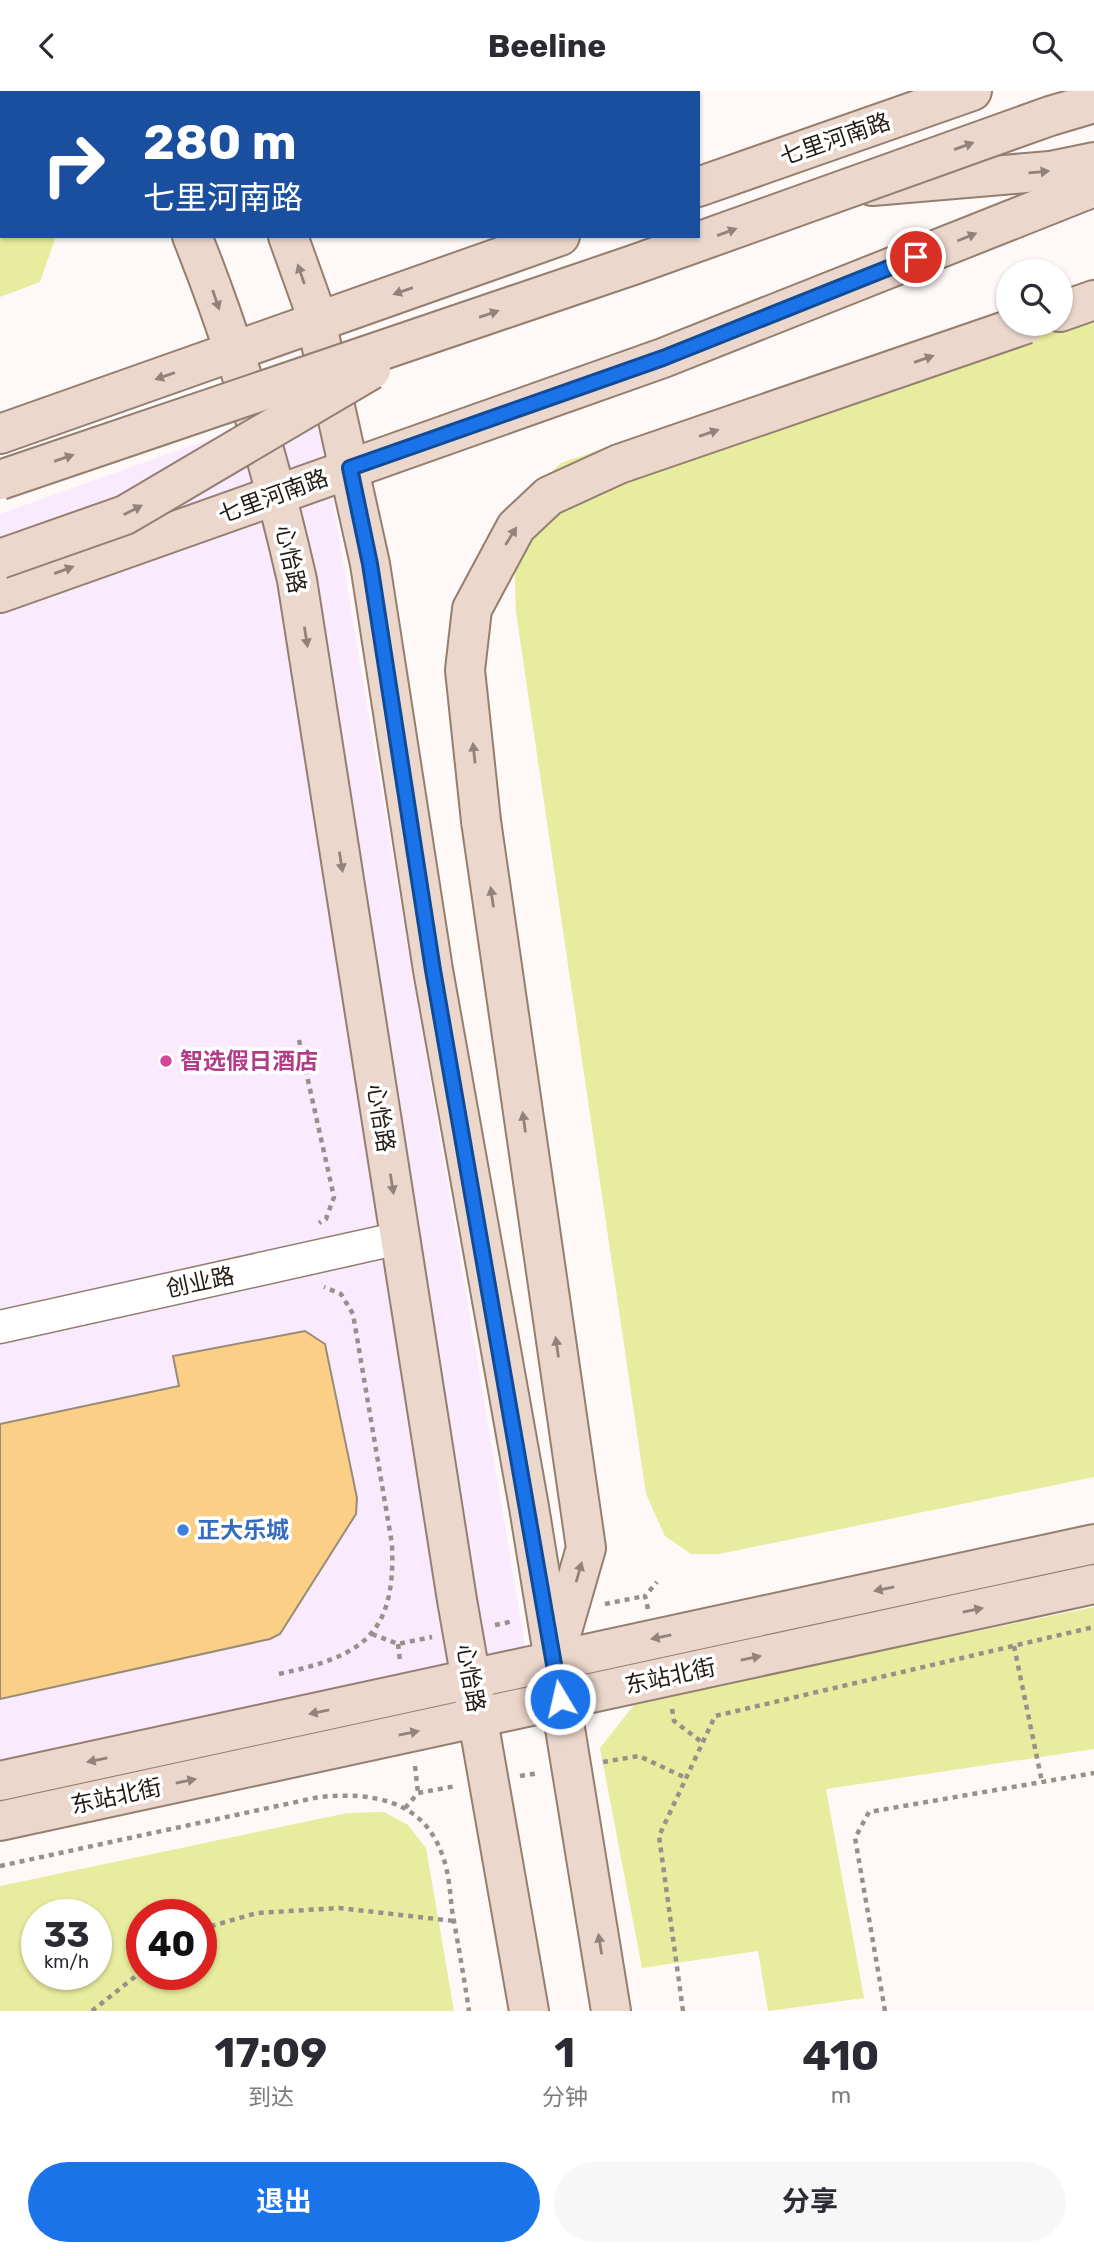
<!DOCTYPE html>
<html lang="zh">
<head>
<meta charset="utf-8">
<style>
	:root { --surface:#fff; --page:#f7f7f7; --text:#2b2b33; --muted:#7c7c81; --accent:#1a73e8 }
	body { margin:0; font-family:Rubik,"Noto Sans SC",sans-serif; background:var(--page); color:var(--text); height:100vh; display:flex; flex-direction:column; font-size:26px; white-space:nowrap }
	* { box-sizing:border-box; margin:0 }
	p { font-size:23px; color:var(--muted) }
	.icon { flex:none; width:38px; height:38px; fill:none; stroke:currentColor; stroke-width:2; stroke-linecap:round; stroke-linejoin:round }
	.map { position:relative; height:1920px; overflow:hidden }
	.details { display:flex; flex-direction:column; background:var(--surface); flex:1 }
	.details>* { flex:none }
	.top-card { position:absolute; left:0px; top:0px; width:700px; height:147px; box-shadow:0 2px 5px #0004; background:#1a4fa0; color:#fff; overflow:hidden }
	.tools { position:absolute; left:996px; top:168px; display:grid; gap:14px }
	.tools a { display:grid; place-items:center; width:77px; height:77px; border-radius:50%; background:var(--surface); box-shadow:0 2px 5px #0004; font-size:35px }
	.speed { position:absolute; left:21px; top:1808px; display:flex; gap:14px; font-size:35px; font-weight:700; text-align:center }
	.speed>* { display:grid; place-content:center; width:91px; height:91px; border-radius:50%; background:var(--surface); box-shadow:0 2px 5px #0004; line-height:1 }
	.speed small { font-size:18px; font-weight:400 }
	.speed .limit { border:10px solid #d22; background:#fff; color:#111 }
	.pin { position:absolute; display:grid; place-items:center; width:60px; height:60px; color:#fff; margin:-30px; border:4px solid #fff; border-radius:50%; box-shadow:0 2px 7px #0007 }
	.me { position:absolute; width:77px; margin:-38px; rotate:351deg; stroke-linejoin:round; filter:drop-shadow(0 0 5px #0008) }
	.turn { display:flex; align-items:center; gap:24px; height:147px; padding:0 28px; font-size:32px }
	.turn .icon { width:91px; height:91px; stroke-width:2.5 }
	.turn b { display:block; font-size:49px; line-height:60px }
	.eta { display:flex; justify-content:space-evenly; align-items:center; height:119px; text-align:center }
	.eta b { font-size:42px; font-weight:700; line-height:49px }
	.cta { display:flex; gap:14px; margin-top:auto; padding:14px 28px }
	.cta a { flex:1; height:80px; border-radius:42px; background:var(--accent); color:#fff; font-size:28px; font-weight:700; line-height:80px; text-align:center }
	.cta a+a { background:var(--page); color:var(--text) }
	header { display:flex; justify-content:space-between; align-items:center; height:91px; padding:0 28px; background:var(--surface); font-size:32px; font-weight:700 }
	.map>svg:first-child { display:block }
	.commercial { fill:#f9eafd }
	.green { fill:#e7ec9e; fill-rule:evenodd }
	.water { fill:#b7d0f0 }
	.building { fill:#fccf86; stroke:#998c77; stroke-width:2 }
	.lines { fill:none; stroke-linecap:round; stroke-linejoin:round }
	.street-casing { stroke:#937e70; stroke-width:35 }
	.secondary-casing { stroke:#937e70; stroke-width:42 }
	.path { stroke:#97918c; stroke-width:4.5; stroke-dasharray:5 5; stroke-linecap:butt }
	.street { stroke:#fff; stroke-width:32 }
	.secondary { stroke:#ecd7cc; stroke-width:38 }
	.secondary-bridge-casing { stroke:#937e70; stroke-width:42; stroke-linecap:butt }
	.secondary-bridge { stroke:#ecd7cc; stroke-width:38 }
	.oneway { fill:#92827a }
	.route-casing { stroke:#114b97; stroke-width:18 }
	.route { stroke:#1a73e8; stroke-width:12 }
	.hotel-dot { fill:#d1479c; stroke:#fff; stroke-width:2.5 }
	.shop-dot { fill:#3f7fe0; stroke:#fff; stroke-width:2.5 }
	.labels { text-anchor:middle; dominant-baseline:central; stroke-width:7; stroke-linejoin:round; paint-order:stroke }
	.street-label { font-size:23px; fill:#231b15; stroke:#fff }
	.hotel-label { font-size:23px; font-weight:bold; fill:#b23c85; stroke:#fff; text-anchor:start }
	.shop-label { font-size:23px; font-weight:bold; fill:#366cbe; stroke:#fff; text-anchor:start }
</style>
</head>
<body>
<header><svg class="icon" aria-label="back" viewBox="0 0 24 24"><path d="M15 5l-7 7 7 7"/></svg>Beeline<svg class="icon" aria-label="search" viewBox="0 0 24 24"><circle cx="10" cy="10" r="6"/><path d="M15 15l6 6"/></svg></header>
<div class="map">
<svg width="1094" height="1920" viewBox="0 0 1094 1920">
	<rect width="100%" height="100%" fill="#fef9f6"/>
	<polygon class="commercial" points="316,310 533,1601 0,1714 0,423"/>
	<g class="green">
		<polygon points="0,102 2,145 56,145 40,191 0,206"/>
		<polygon points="1094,189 1094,1386 719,1463 691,1463 665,1445 646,1403 516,521 514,461 532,399 561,372 1008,218 1008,233 1060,233 1061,200"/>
		<polygon points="1094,1516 1094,1658 826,1698 864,1907 768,1920 758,1860 642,1877 600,1657 634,1614 847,1567"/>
		<path d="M384 1721 408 1734 426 1757 454 1920H0V1795L347 1722ZM37 1824H96V1883H37ZM142 1824H201V1883H142Z"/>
	</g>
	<polygon class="water" points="0,0 237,0 2,2 0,84"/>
	<polygon class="building" points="305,1240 325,1253 357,1407 356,1423 280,1543 270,1548 0,1608 0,1333 179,1295 173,1265"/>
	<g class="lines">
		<defs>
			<polyline id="street" points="0,1236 400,1147"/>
			<g id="secondary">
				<polyline points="127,0 128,2"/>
				<polyline points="226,0 227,2"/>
				<polyline points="872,95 1050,80 1094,71"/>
				<polyline points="698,96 972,0"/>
				<path d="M192 145C237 257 270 371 297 489L457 1509 529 1920"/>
				<polyline points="288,145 312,212 370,473 433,879 529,1416 611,1920"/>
				<polyline points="1060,221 1094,209"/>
				<polyline points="0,343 560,145"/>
				<polyline points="0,502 663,267 1094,96"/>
				<polyline points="481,730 586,1457 556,1561"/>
				<polyline points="0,1690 1094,1453"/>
				<polyline points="0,1730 1094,1493"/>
			</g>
		</defs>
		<use href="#street" class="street-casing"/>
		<use href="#secondary" class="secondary-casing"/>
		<g class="path">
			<polyline points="299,949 334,1106 326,1128 319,1132"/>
			<polyline points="605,1513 645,1505"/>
			<polyline points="648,1518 645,1505 657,1491"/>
			<polyline points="495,1534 514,1530"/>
			<polyline points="372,1543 398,1553 432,1546"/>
			<polyline points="398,1553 400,1570"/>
			<polyline points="1014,1555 1042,1691"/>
			<path d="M279 1583C362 1565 396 1545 392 1453L353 1223 341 1203 324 1196"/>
			<polyline points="672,1618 674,1630 703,1652"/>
			<polyline points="603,1671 639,1665 686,1687"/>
			<polyline points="415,1675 418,1702"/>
			<polyline points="520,1685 539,1682"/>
			<polyline points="405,1717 418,1702 456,1695"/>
			<path d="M0 1775 319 1706C371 1701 424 1708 443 1766 449 1782 450 1802 452 1819 458 1853 464 1886 469 1920"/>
			<polyline points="201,1838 257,1822 339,1817 454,1830"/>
			<polyline points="92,1920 142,1880"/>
			<polyline points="683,1920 659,1745 715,1625 1094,1536"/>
			<polyline points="885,1920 855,1747 869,1721 1094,1682"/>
		</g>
		<use href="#street" class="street"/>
		<use href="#secondary" class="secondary"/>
		<defs>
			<g id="secondary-bridge">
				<polyline points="0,389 636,173 1050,25 1094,12"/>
				<polyline points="0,468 125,424 371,279"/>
				<polyline points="481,730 465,579 472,518 516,436 549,405 619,373 1026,233"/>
			</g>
		</defs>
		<use href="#secondary-bridge" class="secondary-bridge-casing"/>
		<use href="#secondary-bridge" class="secondary-bridge"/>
	</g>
	<defs><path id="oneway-solid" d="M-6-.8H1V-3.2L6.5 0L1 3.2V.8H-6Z" transform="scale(1.75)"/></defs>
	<g class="oneway">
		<use href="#oneway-solid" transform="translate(964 55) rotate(-20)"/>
		<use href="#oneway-solid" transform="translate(1039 81) rotate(-5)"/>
		<use href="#oneway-solid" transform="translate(727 141) rotate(-20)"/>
		<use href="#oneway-solid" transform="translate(967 146) rotate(-22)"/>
		<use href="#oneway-solid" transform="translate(301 183) rotate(-109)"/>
		<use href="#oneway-solid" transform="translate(403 200) rotate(161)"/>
		<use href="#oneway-solid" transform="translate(216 209) rotate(71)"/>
		<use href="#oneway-solid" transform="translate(489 223) rotate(-19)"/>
		<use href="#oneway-solid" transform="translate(924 268) rotate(-19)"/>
		<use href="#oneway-solid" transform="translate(165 285) rotate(161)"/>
		<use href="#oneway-solid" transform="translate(709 342) rotate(-19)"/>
		<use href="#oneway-solid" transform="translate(64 367) rotate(-19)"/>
		<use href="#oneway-solid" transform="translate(133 419) rotate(-27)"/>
		<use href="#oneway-solid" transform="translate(511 445) rotate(-58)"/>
		<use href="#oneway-solid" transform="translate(64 479) rotate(-20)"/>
		<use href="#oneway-solid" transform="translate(306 546) rotate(81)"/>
		<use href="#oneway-solid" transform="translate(474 662) rotate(-96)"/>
		<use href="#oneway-solid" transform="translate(341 771) rotate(81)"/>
		<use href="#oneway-solid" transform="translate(492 806) rotate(-98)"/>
		<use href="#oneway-solid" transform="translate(524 1031) rotate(-98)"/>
		<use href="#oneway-solid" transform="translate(392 1093) rotate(81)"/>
		<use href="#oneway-solid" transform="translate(557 1256) rotate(-98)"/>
		<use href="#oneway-solid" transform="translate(579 1481) rotate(-74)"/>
		<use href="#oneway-solid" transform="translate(884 1498) rotate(168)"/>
		<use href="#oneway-solid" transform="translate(973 1519) rotate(-12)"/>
		<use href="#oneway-solid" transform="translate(661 1546) rotate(168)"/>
		<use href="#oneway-solid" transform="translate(751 1567) rotate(-12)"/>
		<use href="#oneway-solid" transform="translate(319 1621) rotate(168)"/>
		<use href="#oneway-solid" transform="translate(409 1642) rotate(-12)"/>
		<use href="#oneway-solid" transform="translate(97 1669) rotate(168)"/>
		<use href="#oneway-solid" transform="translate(186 1690) rotate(-12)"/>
		<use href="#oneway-solid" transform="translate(600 1853) rotate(-99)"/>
	</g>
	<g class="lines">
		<defs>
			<polyline id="route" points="560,1608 433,879 370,473 350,377 663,267 916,166"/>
		</defs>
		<use href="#route" class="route-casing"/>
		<use href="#route" class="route"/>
	</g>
	<circle class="hotel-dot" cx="166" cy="970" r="7"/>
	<circle class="shop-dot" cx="183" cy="1439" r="7"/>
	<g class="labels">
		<g class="street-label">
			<text transform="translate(835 48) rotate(-19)">七里河南路</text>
			<text transform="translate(273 405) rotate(-20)">七里河南路</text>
			<text transform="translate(291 468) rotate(78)">心怡路</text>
			<text transform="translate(381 1027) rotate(81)">心怡路</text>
			<text transform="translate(200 1191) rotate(-12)">创业路</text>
			<text transform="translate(670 1585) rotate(-12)">东站北街</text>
			<text transform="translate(471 1587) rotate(80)">心怡路</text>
			<text transform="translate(116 1705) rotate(-12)">东站北街</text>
		</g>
		<g class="hotel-label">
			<text x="180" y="970">智选假日酒店</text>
		</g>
		<g class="shop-label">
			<text x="197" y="1439">正大乐城</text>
		</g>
	</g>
</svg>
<div class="tools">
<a><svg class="icon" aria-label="search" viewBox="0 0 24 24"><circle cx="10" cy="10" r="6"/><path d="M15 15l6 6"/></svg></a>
</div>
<div class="speed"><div>33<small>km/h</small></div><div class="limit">40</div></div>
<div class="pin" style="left:916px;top:166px;background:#d93025"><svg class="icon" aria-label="arrive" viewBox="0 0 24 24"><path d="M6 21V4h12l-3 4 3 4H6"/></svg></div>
<svg class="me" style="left:560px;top:1608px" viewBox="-20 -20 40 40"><circle r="17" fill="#1a73e8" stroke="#fff" stroke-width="3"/><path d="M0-11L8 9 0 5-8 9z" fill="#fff"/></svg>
<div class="top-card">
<div class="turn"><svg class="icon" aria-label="right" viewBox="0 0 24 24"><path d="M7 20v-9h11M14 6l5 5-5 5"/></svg><div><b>280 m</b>七里河南路</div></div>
</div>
</div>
<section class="details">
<div class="eta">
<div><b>17:09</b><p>到达</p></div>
<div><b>1</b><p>分钟</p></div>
<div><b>410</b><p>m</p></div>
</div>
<div class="cta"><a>退出</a><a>分享</a></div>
</section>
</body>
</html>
